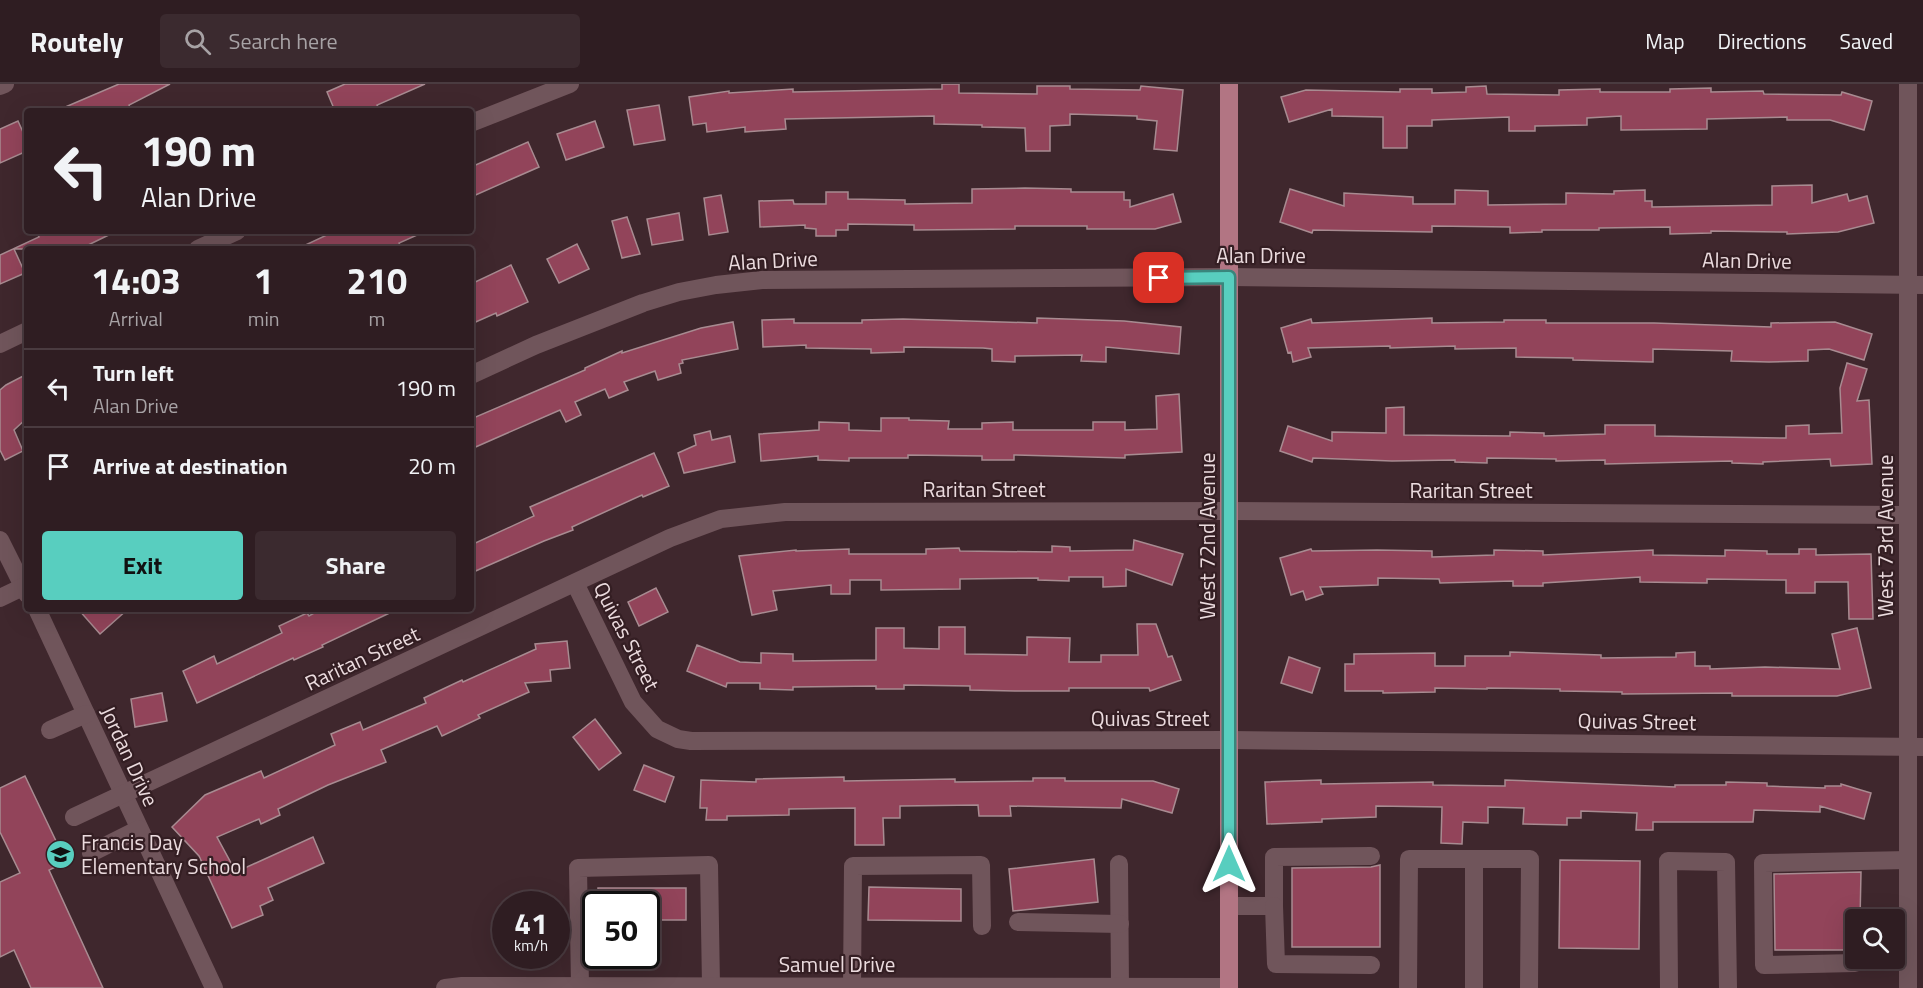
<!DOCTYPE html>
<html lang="en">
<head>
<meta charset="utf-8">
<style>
	:root { --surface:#2f1d22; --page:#3b2a2f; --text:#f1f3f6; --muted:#a7a2a5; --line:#4a3b40; --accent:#58cebf }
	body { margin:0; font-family:"Titillium Web",sans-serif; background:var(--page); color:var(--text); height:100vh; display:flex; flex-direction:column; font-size:22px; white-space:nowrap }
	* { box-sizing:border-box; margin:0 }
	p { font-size:20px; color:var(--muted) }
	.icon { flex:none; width:33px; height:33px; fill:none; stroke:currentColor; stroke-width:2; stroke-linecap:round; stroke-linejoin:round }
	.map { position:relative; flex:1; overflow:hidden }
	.details { position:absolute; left:24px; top:162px; width:450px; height:366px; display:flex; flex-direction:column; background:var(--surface); border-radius:6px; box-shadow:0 6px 24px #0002,0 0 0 2px var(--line) }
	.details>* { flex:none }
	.guide { position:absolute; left:24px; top:24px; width:450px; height:126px; border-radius:6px; box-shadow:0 6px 24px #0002,0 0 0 2px var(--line); background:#2f1d22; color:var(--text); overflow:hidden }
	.buttons { position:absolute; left:1845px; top:825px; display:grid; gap:12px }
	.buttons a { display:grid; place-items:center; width:60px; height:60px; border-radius:6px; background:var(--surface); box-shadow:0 6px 24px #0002,0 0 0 2px var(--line); font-size:30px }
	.speed { position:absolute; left:492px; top:807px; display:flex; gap:12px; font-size:30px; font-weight:700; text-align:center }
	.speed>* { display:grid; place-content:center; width:78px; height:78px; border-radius:50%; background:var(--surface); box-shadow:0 6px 24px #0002,0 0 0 2px var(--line); line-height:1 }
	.speed small { font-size:15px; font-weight:400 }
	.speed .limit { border:3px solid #111; border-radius:9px; background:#fff; color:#111 }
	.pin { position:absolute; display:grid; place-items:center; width:51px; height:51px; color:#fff; margin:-26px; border-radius:12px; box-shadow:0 3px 9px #0006 }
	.me { position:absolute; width:66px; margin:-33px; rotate:0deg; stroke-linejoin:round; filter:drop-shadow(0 0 4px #0008) }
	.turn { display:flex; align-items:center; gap:21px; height:126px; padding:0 18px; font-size:27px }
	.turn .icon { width:78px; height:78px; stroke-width:2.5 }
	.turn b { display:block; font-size:42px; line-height:51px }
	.eta { display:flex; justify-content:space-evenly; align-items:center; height:102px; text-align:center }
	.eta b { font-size:36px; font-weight:700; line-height:42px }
	.primary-button { display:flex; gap:12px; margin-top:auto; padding:12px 18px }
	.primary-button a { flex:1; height:69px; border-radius:6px; background:var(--accent); color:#111; font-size:24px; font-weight:700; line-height:69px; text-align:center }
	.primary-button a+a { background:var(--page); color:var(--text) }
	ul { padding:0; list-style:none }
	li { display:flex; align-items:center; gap:18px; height:78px; padding:0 18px; border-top:2px solid var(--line) }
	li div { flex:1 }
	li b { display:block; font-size:22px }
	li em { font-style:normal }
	header { display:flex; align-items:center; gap:36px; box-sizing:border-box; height:84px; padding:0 30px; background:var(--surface); border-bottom:2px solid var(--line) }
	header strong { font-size:28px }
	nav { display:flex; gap:33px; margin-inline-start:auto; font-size:21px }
	.search { width:420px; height:54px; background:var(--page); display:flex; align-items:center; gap:15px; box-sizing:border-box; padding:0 21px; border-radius:6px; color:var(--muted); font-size:22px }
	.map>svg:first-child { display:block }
	.building { fill:#92445a; stroke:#a88b91; stroke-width:1.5 }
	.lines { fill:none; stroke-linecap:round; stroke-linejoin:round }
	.minor { stroke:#70555b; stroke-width:18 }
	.major { stroke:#b27583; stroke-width:18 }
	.route-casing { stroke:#39867c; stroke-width:15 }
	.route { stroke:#58cebf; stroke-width:10 }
	.labels { text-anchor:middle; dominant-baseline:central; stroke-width:4.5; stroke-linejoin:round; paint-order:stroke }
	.street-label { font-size:21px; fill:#ebdbde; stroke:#341e23 }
	.poi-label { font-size:21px; fill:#ebdbde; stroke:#341e23; text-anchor:start }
</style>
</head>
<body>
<header>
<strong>Routely</strong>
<div class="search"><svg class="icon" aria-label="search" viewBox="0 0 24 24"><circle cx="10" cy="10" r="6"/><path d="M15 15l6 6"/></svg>Search here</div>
<nav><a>Map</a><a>Directions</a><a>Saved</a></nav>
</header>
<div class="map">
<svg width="1923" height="904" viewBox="0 0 1923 904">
	<rect width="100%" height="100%" fill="#3f272d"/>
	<g class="building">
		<polygon points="119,0 170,0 129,21 131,27 56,27"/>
		<polygon points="345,0 425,0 377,21 380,27 335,27 327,8"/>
		<polygon points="942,0 959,0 959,9 1037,10 1037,2 1070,2 1070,5 1140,6 1141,2 1183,6 1177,67 1154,65 1157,37 1137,35 1137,32 1070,30 1070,41 1050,42 1050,67 1026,67 1025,44 982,43 982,41 934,40 934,32 785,35 786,45 745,48 745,43 707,48 706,39 693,41 689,13 729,7 729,9 793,5 793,8 942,5"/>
		<polygon points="1486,2 1487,10 1559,11 1559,6 1600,5 1600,8 1670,8 1670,5 1711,4 1711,8 1763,7 1764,10 1841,11 1842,8 1872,17 1864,46 1830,36 1787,36 1787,33 1707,35 1707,45 1621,46 1621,32 1587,34 1587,41 1535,42 1535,47 1509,47 1509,33 1432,36 1432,42 1407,42 1407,64 1383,64 1383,33 1332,32 1332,25 1289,38 1281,13 1306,6 1400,8 1400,5 1432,5 1432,9 1466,8 1466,3"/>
		<polygon points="659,21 665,56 634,61 627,26"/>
		<polygon points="18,37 27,57 27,67 0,79 0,45"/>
		<polygon points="595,37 604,63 566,76 557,50"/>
		<polygon points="528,58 539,83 471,113 471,83"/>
		<polygon points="1812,101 1812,119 1847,110 1849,117 1867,112 1874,139 1838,148 1787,150 1787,148 1711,147 1711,149 1670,150 1670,143 1599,144 1599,146 1542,146 1542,148 1510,149 1510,143 1432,142 1432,148 1313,146 1312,149 1280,138 1290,105 1344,122 1344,109 1413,113 1413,120 1455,120 1455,106 1488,107 1488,121 1566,120 1566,109 1614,110 1614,107 1645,106 1645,117 1652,117 1652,123 1772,121 1772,102"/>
		<polygon points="1025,104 1071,105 1071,108 1124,108 1124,116 1130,116 1130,123 1173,110 1181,138 1155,145 1087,145 1087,142 1015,142 1015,145 914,146 914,141 848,140 848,146 836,146 836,152 816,152 816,145 805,144 805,141 760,143 759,117 793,116 794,120 826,120 826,108 848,108 848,115 905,116 905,120 972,119 972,105"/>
		<polygon points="721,111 728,148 709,151 704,114"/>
		<polygon points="679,129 683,156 652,161 647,135"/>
		<polygon points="627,133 640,170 622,174 612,137"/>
		<polygon points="36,147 117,147 80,165 14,165 25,189 0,200 0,171 39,153"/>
		<polygon points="325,147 426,147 399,159 402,165 297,165 327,151"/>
		<polygon points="577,160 589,185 559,199 547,175"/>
		<polygon points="511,181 528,218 497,232 496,229 471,240 471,200"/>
		<polygon points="1037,234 1124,237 1181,243 1179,270 1106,263 1106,278 1081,277 1082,271 1015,272 1015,278 992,277 992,265 983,264 904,263 904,268 871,269 871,265 806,264 806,261 763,263 762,236 794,235 794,239 862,239 862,236 903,235 1037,239"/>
		<polygon points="1432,234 1432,239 1504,238 1504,236 1546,236 1546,239 1654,239 1771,243 1771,239 1835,238 1872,250 1864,276 1829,265 1808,266 1808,277 1769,278 1731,277 1732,267 1653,265 1653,278 1573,276 1573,274 1516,273 1516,264 1455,265 1455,262 1390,264 1390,262 1308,264 1311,273 1293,278 1291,268 1288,269 1281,244 1311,235 1312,239"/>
		<polygon points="733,238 738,265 682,276 683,279 679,280 681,289 658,296 655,287 624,298 628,306 609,314 605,305 575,318 581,331 566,338 560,326 471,365 471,335 585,286 585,284 622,267 622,269 701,244"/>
		<polygon points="1847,279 1867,285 1857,317 1869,316 1872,380 1831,382 1830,375 1763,378 1763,380 1732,379 1732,377 1605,380 1605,376 1556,377 1556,375 1487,374 1487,379 1455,378 1455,376 1392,377 1313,374 1312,378 1280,367 1288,342 1332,357 1332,348 1386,349 1386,324 1404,323 1404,351 1510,352 1510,348 1544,349 1544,352 1605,350 1605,341 1655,341 1655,352 1786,354 1786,342 1809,341 1809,350 1842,349 1840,304"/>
		<polygon points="27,290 27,334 14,346 23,367 5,376 0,366 0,306 6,301"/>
		<polygon points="1179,310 1182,368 1125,371 1125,374 1014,371 1014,376 982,376 982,372 908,371 908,374 849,374 849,377 818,376 818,372 761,377 759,350 819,346 819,338 849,339 849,346 881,347 881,334 909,334 909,336 949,337 948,345 982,345 982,339 1013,338 1013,346 1093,346 1093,338 1125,338 1125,346 1157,345 1156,312"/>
		<polygon points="710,347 712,356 730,352 735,378 684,389 678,369 696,361 694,351"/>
		<polygon points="654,369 669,402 643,413 642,411 572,443 573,446 544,457 471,489 471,461 534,432 530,423"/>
		<polygon points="1134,456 1183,470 1172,501 1126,485 1126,502 1103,503 1103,493 1069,493 1069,497 1038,496 1038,494 960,495 960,505 881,506 881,496 850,496 850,510 831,510 831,501 773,507 777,526 752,531 739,472 796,466 796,467 849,465 849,470 926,470 926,465 959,464 960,467 1052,468 1052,462 1070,463 1070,467 1133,466"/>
		<polygon points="1311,465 1312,467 1377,466 1432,467 1432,473 1494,471 1494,466 1543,467 1543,471 1653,466 1653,471 1725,472 1725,466 1767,467 1767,470 1799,470 1799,465 1816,465 1816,471 1871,470 1873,535 1849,535 1848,498 1815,498 1815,509 1786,509 1786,496 1707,495 1707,499 1640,498 1640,493 1543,499 1543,502 1513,502 1513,497 1440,499 1439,495 1378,494 1378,501 1320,503 1323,510 1306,516 1303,507 1291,511 1280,474"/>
		<polygon points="656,504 668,528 639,542 628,518"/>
		<polygon points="78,525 128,525 100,550"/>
		<polygon points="321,525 398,525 322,561 323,563 294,576 293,574 197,619 183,587 214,572 217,580 282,549 279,542 307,529 309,532"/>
		<polygon points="1137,540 1156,540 1168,573 1172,572 1181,596 1150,607 1149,604 1069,604 1069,607 1015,607 970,606 970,602 904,601 904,605 876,605 876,602 793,603 793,606 760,605 760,599 727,599 726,603 687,587 697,561 740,578 761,579 761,569 793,570 793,577 876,576 876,544 904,544 904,564 939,565 939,543 965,543 965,570 1027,571 1027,553 1070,554 1069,578 1101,578 1101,571 1138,571"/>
		<polygon points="1857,544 1871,604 1837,612 1732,612 1732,609 1622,610 1622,608 1560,607 1560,605 1487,604 1487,605 1435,604 1435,608 1383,609 1383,607 1345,607 1345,580 1354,580 1354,570 1435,569 1435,582 1465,582 1465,572 1510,572 1510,568 1601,571 1601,574 1676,573 1676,569 1695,568 1695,582 1710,582 1710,585 1765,583 1840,585 1832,550"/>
		<polygon points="567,557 570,584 550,586 551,597 525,599 529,608 478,631 480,634 442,652 437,642 381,666 386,678 328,701 278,725 280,731 261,740 259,735 217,753 236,788 313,753 324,779 268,804 273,816 260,822 263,831 232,844 199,772 172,743 205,711 261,687 264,694 335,661 331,650 360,638 363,646 426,619 424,614 462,596 463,598 536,565 535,560"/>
		<polygon points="1289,573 1320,584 1312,609 1281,599"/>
		<polygon points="162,609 167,637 135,643 131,615"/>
		<polygon points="595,635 621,669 599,686 573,653"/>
		<polygon points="644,681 674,693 665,718 634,706"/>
		<polygon points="25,692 66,778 49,786 103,904 31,904 14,866 0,873 0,798 20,789 0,748 0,704"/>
		<polygon points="844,693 844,697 955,695 955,698 1033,697 1033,694 1065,694 1065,697 1153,697 1179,705 1172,729 1122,715 1121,724 1010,722 1011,732 979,732 978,721 900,722 900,734 883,734 884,761 855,761 855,724 789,725 789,731 727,732 727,736 706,736 707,724 700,724 701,696 756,698 756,695"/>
		<polygon points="1321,696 1321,700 1433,698 1433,701 1505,702 1505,696 1675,703 1675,701 1726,701 1726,698 1767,699 1767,702 1825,704 1825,702 1841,702 1841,700 1871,709 1864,735 1820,722 1820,728 1754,726 1753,738 1653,738 1653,746 1636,746 1637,729 1581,727 1581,734 1567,734 1567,741 1523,740 1524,724 1488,723 1488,739 1463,738 1462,760 1441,759 1442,723 1376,722 1376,733 1322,735 1322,738 1267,740 1265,698"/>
		<polygon points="1094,775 1098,818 1013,827 1009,785"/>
		<polygon points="1560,776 1640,777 1639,865 1559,864"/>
		<polygon points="1380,781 1380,863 1292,863 1292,784 1371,783"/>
		<polygon points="1861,788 1860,836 1856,836 1856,866 1775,866 1774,790"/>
		<polygon points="869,803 961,805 961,837 868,836"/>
		<polygon points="598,804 686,804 686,836 646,836 646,820 598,820"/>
	</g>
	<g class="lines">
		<g class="minor">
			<polyline points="0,2 5,0"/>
			<polyline points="471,39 570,0"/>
			<polyline points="198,165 237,147"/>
			<polyline points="0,260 27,247"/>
			<polyline points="471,291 536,261 643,219 679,208 716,201 762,196 1229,193 1923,201"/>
			<polyline points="0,456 27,510"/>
			<polyline points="575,499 633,618 657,645 678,655 691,657 1229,656 1923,663"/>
			<polyline points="0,514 27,501"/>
			<polyline points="37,525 214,904"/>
			<polyline points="50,646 86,630"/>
			<polyline points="74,733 670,454 721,435 785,428 1229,427 1907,431"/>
			<polyline points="91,769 139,745"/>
			<polyline points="1474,775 1474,904"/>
			<polyline points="1119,780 1120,903"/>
			<polyline points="1229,822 1274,822 1274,773 1371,772"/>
			<polyline points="1274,822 1276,880 1371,881"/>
			<polyline points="1018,838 1120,840"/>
			<polyline points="1855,879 1764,881 1763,779 1907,776"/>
			<polyline points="580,902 578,784 709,781 711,902"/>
			<polyline points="852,902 853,782 981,781 982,842"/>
			<polyline points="445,904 462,902 1229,903"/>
			<polyline points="1408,904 1409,775 1530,775 1529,904"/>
			<polyline points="1669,904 1668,777 1726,778 1728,904"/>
			<polyline points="1908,904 1908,0"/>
		</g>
		<polyline class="major" points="1229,0 1229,904"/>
	</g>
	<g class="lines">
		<defs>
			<polyline id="route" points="1159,194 1229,193 1229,780"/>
		</defs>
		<use href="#route" class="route-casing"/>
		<use href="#route" class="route"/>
	</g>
	<defs>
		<symbol id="school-disc" viewBox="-11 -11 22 22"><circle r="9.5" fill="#58cebf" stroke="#341e23"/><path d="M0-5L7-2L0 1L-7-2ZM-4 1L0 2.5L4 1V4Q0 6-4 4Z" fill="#111"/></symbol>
	</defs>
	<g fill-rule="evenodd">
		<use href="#school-disc" x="44" y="754" width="33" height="33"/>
	</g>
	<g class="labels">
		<g class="street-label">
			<text x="1261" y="171">Alan Drive</text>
			<text transform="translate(773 176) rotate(-3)">Alan Drive</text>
			<text transform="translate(1747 176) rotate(1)">Alan Drive</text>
			<text x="984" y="405">Raritan Street</text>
			<text x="1471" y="406">Raritan Street</text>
			<text transform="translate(1207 452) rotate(-90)">West 72nd Avenue</text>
			<text transform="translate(1885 452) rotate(-90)">West 73rd Avenue</text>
			<text transform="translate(627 552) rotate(63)">Quivas Street</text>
			<text transform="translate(362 574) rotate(-25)">Raritan Street</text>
			<text x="1150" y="634">Quivas Street</text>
			<text transform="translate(1637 637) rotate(1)">Quivas Street</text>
			<text transform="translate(130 672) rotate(65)">Jordan Drive</text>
			<text x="837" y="880">Samuel Drive</text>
		</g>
		<g class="poi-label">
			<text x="81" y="758">Francis Day<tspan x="81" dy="24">Elementary School</tspan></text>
		</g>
	</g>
</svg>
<div class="buttons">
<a><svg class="icon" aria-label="search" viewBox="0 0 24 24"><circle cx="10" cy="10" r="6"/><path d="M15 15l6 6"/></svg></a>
</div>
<div class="speed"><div>41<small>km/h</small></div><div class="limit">50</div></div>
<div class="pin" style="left:1159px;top:194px;background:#d93025"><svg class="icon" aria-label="arrive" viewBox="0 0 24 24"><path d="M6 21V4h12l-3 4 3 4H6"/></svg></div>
<svg class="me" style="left:1229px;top:780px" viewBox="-20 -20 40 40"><path d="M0-17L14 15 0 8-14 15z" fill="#58cebf" stroke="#fff" stroke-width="4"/></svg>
<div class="guide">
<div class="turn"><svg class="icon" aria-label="left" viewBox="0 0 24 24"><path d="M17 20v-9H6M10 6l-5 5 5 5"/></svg><div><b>190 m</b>Alan Drive</div></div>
</div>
<section class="details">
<div class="eta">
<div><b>14:03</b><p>Arrival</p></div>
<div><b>1</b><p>min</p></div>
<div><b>210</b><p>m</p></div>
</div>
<ul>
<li><svg class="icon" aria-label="left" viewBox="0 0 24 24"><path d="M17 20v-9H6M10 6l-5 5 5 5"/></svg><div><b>Turn left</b><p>Alan Drive</p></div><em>190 m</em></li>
<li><svg class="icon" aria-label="arrive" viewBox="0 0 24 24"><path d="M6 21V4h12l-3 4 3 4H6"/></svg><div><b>Arrive at destination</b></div><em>20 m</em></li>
</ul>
<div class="primary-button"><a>Exit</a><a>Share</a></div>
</section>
</div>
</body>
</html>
